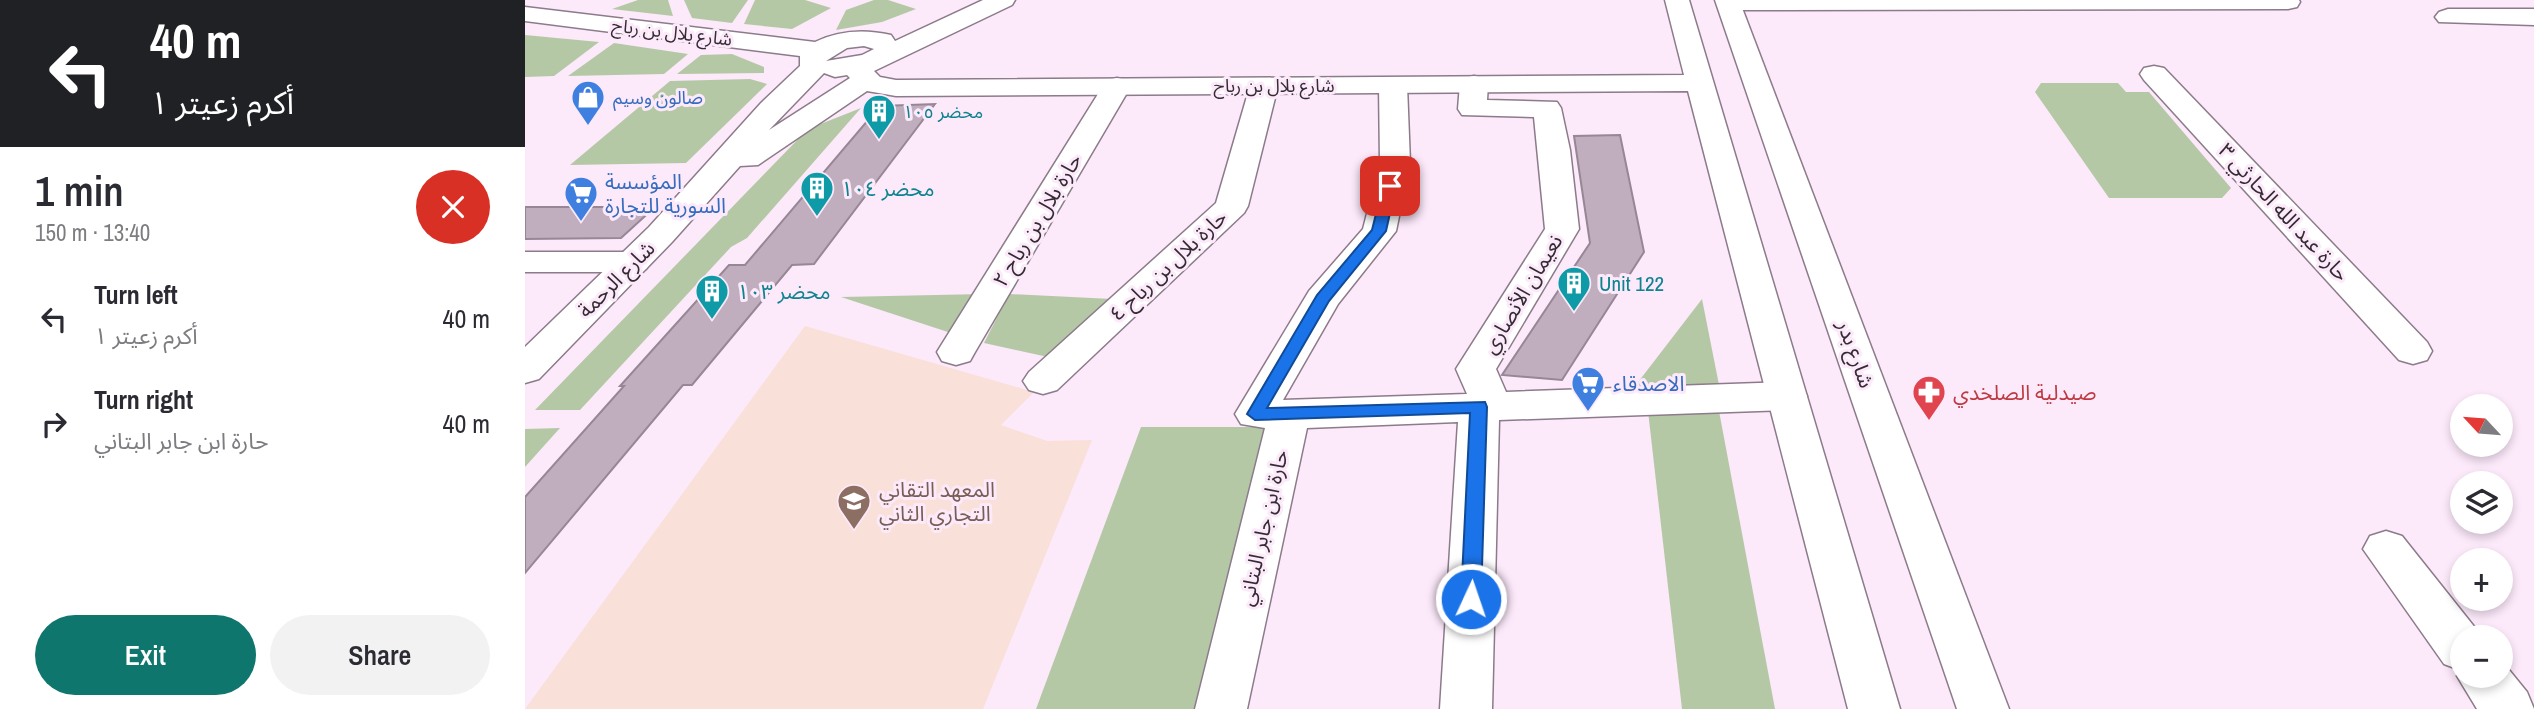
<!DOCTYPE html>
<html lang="en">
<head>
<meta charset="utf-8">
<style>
	:root { --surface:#fff; --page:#f2f2f3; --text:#2b2b33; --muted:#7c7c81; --accent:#0f766e }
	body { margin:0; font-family:"Archivo Narrow","Noto Sans Arabic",sans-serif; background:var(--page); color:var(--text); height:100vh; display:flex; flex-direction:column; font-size:26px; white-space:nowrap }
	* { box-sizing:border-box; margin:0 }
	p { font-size:23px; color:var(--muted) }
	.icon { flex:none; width:38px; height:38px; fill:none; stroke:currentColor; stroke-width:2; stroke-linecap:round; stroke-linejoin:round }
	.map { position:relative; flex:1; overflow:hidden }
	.drawer { display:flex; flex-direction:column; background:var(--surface); width:525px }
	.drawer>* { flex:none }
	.banner { background:#202124; color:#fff; overflow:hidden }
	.needle { width:46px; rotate:296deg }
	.controls { position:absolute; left:1925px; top:394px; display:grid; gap:14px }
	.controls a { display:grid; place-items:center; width:63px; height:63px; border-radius:50%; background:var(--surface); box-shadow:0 4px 10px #0003; font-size:35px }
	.pin { position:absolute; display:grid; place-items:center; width:60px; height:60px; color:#fff; margin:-30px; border-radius:14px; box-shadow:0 4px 10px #0006 }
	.me { position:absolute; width:77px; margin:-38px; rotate:3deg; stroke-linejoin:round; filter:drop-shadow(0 0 5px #0008) }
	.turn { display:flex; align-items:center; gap:24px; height:147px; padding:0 35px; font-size:32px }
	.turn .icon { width:91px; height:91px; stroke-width:2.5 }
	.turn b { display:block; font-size:49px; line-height:60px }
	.round { display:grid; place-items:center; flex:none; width:74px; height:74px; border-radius:37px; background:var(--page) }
	.headline { display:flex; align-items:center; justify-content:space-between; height:119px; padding:0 35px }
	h1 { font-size:42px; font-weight:600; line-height:52px }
	.primary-button { display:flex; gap:14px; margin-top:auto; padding:14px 35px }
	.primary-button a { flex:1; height:80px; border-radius:42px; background:var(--accent); color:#fff; font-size:28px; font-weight:600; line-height:80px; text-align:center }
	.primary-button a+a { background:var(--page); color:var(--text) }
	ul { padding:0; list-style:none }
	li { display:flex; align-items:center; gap:21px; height:105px; padding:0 35px }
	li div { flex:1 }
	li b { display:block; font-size:26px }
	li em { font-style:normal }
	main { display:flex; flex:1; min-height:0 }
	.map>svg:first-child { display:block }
	.education { fill:#f9e0d9 }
	.green { fill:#b5c8a6 }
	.building { fill:#c0aebe; stroke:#978695; stroke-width:2 }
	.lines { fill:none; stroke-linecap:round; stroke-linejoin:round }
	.minor-casing { stroke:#8c7b8a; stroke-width:3 }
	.major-casing { stroke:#8c7b8a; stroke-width:3 }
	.minor { fill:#fff; fill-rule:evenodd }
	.major { fill:#fff; fill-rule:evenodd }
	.route { fill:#1a73e8; stroke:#114b97; stroke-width:2 }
	.labels { text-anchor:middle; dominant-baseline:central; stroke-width:6; stroke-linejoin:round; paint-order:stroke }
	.far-street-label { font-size:18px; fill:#332c33; stroke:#fce9fa }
	.far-shop-label { font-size:18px; fill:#366cbe; stroke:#fce9fa; text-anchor:start }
	.far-culture-label { font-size:18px; fill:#0d838f; stroke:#fce9fa; text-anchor:start }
	.shop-label { font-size:21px; fill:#366cbe; stroke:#fce9fa; text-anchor:start }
	.culture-label { font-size:21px; fill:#0d838f; stroke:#fce9fa; text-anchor:start }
	.street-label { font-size:21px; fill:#332c33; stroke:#fce9fa }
	.health-label { font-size:21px; fill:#be3a42; stroke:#fce9fa; text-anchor:start }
	.education-label { font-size:21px; fill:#785e54; stroke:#fce9fa; text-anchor:start }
</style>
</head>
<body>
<main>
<section class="drawer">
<div class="banner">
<div class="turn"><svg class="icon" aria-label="left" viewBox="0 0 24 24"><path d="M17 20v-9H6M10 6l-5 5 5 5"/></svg><div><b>40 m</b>أكرم زعيتر ١</div></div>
</div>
<div class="headline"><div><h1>1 min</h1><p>150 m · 13:40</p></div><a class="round" style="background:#d93025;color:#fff"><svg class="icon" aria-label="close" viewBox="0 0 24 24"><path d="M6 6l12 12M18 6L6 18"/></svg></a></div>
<ul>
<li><svg class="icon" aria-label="left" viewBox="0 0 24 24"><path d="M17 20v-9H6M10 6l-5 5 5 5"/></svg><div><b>Turn left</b><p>أكرم زعيتر ١</p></div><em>40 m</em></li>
<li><svg class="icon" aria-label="right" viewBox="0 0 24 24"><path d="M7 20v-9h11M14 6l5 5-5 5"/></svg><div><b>Turn right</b><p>حارة ابن جابر البتاني</p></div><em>40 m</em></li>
</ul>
<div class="primary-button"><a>Exit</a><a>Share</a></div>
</section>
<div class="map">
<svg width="2009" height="709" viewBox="0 0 2009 709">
	<rect width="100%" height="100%" fill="#fce9fa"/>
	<polygon class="education" points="280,326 509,392 476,425 522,441 567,440 458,709 0,709"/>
	<g class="green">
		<polygon points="113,0 143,0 148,16 87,9"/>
		<polygon points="159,0 223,0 207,23 167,18"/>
		<polygon points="230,0 280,0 306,8 267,29 219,24"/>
		<polygon points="349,0 363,0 391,9 357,22 311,30 321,10"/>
		<polygon points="0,35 74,42 29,76 0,77"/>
		<polygon points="89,43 163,54 139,74 43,76"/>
		<polygon points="207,54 239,67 239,73 152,74 176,55"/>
		<polygon points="225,79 242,84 161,163 45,165 145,81"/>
		<polygon points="1516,83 1593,83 1601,92 1624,92 1706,188 1697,198 1584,198 1510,92"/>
		<polygon points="336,108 222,238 206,247 55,410 10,410 283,129"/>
		<polygon points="458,294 432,335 316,297"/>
		<polygon points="484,294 587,299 523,357 459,343"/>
		<polygon points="1177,299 1195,390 1107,390"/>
		<polygon points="1123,411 1194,411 1250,709 1157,709"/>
		<polygon points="616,427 745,427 675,709 511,709"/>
		<polygon points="35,428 0,467 0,429"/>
	</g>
	<g class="building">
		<polygon points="410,104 289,264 267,265 167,385 158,385 0,573 0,497 99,386 95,386 204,265 220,265 355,106"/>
		<polygon points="1095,135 1119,252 1037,380 977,375 1065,243 1049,136"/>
		<polygon points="0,207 130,207 96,238 0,239"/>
	</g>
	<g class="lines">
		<defs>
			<g id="minor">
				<polygon points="1194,0 1774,0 1775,2 1772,7 1763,9 1204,10 1195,8 1192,3"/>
				<polygon points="1923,9 2009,9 2009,25 1914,22 1910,17 1914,12"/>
				<polygon points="1629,66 1639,68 1902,342 1907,351 1902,360 1888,364 1874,360 1619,80 1615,74 1619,68"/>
				<polygon points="949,76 959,78 963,84 962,100 1032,102 1036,108 1045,150 1054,229 971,369 981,392 1262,382 1276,386 1282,396 1276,406 1262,410 974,420 967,709 915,709 933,422 782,428 722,709 670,709 740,428 716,424 710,414 784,291 838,229 855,163 854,85 858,79 878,79 882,85 885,163 871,231 813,304 758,400 942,394 931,369 1020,229 1009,117 937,115 933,109 935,84 939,78"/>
				<polygon points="592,78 602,80 606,86 450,352 445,361 431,365 417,361 412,352 578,86 582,80"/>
				<polygon points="739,78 749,80 753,86 723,206 719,213 532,390 518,394 504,390 498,381 504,372 691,203 725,86 729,80"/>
				<polygon points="0,252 109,252 121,255 126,262 121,269 109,272 0,272"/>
				<polygon points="1861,531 1877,536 1955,634 1956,637 1937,637 1937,676 1976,676 1976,660 2002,692 2009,709 1952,709 1932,676 1935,670 1919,664 1838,549 1845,536"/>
			</g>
			<g id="major">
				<path d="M458 0H490L487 5 349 71 355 77 371 80 1159 75 1140 0H1164L1375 709H1323L1163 91 371 96 342 91 233 165 215 166 147 242 14 379 0 383V347L124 227 236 103 275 66V56L0 21V7L290 42C315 30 340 29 366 35L370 41ZM339 46 349 49 337 55 301 61 322 48ZM299 73 310 77 322 75 325 78 244 130Z"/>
				<polygon points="1190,0 1214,0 1484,709 1432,709"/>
			</g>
		</defs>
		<use href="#minor" class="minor-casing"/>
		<use href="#major" class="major-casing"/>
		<use href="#minor" class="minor"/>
		<use href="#major" class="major"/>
	</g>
	<polygon class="route" points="865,182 871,186 861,231 804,301 742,408 960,402 962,407 956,599 953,605 939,605 936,599 945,413 730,420 722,414 792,295 847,230 858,186"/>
	<defs>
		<symbol id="shop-pin" viewBox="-11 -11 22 30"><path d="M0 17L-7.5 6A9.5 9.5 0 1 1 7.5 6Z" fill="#3f7fe0" stroke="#fce9fa"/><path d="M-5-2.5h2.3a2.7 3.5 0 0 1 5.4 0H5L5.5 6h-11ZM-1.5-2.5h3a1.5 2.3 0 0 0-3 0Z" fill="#fff"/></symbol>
		<symbol id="building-pin" viewBox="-11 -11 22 30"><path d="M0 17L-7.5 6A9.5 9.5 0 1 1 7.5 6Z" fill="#0f9aa8" stroke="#fce9fa"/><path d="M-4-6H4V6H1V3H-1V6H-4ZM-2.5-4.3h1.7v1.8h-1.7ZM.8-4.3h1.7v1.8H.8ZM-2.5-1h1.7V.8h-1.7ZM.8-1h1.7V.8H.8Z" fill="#fff"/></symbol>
		<symbol id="supermarket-pin" viewBox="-11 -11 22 30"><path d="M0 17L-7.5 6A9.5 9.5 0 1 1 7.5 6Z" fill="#3f7fe0" stroke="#fce9fa"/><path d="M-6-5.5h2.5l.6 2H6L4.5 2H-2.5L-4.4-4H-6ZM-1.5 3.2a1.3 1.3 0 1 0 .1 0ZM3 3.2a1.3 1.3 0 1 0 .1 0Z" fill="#fff"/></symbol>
		<symbol id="pharmacy-pin" viewBox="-11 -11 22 30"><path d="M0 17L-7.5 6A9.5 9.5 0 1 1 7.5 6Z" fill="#e0444e" stroke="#fce9fa"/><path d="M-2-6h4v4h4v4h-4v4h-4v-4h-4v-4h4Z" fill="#fff"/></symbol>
		<symbol id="university-pin" viewBox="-11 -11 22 30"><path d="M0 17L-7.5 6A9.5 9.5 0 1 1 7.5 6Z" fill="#8d6e63" stroke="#fce9fa"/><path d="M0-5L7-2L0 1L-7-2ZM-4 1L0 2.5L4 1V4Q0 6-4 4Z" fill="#fff"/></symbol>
	</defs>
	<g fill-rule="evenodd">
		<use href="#shop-pin" x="44" y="78" width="38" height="52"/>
		<use href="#building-pin" x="335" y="92" width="38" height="52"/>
		<use href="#building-pin" x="273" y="169" width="38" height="52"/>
		<use href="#supermarket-pin" x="37" y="174" width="38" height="52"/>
		<use href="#building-pin" x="1030" y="264" width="38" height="52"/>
		<use href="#building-pin" x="168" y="272" width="38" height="52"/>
		<use href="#supermarket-pin" x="1044" y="364" width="38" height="52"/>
		<use href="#pharmacy-pin" x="1385" y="373" width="38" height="52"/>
		<use href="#university-pin" x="310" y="482" width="38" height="52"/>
	</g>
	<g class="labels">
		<g class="far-street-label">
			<text transform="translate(147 32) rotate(7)">شارع بلال بن رباح</text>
			<text x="749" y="85">شارع بلال بن رباح</text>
		</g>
		<g class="far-shop-label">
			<text x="88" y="97">صالون وسيم</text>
		</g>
		<g class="far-culture-label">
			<text x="378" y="111">محضر ١٠٥</text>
		</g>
		<g class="shop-label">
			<text x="80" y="181">المؤسسة<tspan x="80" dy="24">السورية للتجارة</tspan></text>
			<text x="1088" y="383">الاصدقاء</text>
		</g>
		<g class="culture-label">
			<text x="316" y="188">محضر ١٠٤</text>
			<text x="1074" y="283">Unit 122</text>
			<text x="212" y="291">محضر ١٠٣</text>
		</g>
		<g class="street-label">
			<text transform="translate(1759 212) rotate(47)">حارة عبد الله الحارثي ٣</text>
			<text transform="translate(512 220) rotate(-59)">حارة بلال بن رباح ٢</text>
			<text transform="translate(643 265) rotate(-43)">حارة بلال بن رباح ٤</text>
			<text transform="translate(91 279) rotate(-45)">شارع الرحمة</text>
			<text transform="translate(997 294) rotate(-59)">نعيمان الأنصاري</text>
			<text transform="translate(1331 354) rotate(70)">شارع بدر</text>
			<text transform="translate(738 528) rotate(-77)">حارة ابن جابر البتاني</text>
		</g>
		<g class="health-label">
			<text x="1428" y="392">صيدلية الصلخدي</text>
		</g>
		<g class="education-label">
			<text x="354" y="489">المعهد التقاني<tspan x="354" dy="24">التجاري الثاني</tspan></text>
		</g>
	</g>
</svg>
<div class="controls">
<a><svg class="needle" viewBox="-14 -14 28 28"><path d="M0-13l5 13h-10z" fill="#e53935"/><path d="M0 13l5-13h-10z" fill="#7c7c81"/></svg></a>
<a><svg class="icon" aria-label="layers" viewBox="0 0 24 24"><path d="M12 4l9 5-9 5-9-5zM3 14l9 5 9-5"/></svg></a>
<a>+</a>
<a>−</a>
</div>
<div class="pin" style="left:865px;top:186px;background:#d93025"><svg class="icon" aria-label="arrive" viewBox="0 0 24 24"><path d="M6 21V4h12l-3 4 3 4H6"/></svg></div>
<svg class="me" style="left:946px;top:599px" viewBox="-20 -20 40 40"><circle r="17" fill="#1a73e8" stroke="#fff" stroke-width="3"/><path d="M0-11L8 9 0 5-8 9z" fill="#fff"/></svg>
</div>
</main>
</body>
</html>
